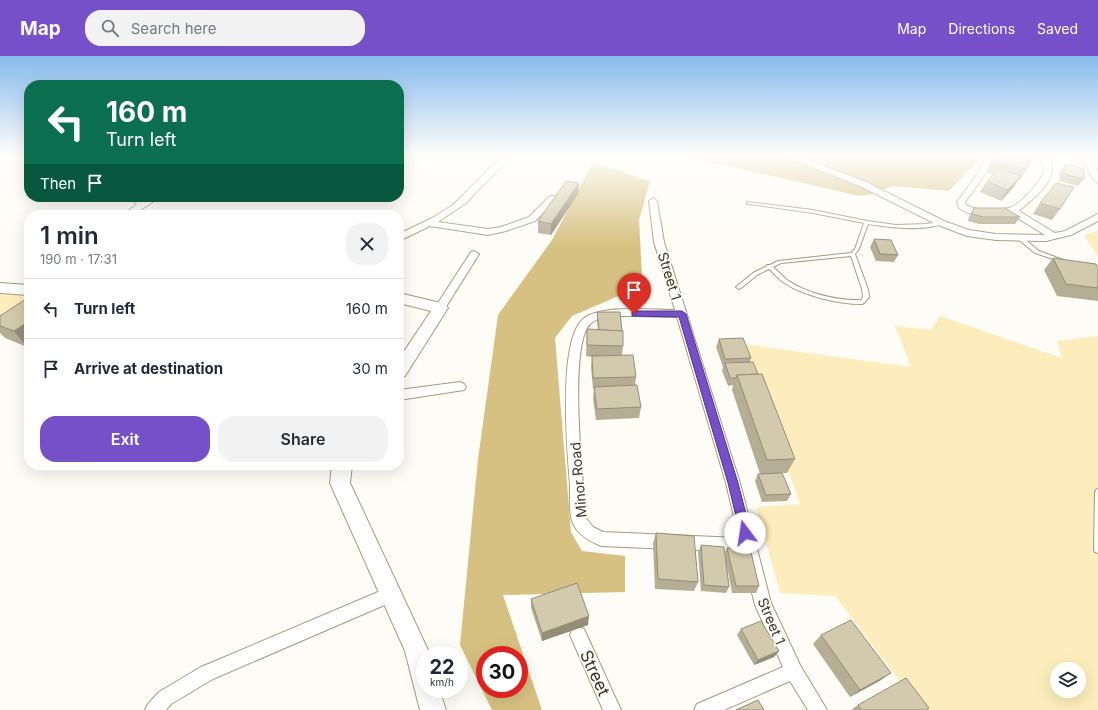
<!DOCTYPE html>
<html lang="en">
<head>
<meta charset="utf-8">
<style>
	:root { --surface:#fff; --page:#f2f2f3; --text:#1f2937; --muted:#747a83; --line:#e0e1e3; --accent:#7650c9 }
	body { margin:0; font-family:Inter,sans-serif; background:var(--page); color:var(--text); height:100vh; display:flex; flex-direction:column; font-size:15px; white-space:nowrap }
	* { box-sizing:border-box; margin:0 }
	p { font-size:13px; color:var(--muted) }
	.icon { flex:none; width:22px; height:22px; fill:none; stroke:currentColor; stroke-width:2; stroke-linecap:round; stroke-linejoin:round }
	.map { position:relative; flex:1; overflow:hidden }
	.side { position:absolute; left:24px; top:154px; width:380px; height:260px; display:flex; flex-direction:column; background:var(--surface); border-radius:16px; box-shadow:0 4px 16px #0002 }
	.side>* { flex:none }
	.top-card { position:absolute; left:24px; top:24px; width:380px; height:122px; border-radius:16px; box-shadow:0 4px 16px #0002; background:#0b6e4f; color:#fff; overflow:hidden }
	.buttons { position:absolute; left:1050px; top:606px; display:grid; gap:8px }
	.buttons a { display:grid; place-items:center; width:36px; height:36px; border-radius:50%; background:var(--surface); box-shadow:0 4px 16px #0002; font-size:20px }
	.speed { position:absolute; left:416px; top:590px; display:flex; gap:8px; font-size:20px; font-weight:700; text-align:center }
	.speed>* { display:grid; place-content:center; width:52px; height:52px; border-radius:50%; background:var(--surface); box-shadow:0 4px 16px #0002; line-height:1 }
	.speed small { font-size:10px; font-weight:400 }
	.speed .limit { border:6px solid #d22; background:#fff; color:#111 }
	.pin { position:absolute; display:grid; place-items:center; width:34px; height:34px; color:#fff; margin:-41px -17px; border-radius:50% 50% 50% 0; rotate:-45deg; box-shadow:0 0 4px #0007 }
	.pin .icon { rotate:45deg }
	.me { position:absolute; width:44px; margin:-22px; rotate:346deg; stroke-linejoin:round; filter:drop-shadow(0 0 3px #0008) }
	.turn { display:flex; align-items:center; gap:14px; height:84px; padding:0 16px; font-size:18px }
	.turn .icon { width:52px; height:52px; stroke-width:2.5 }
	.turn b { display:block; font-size:28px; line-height:34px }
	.then { display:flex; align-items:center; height:38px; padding:0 16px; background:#0003; gap:8px; font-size:15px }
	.round { display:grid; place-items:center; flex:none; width:42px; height:42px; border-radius:16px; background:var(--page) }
	.headline { display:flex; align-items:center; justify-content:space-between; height:68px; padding:0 16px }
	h1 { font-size:24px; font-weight:600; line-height:30px }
	.cta { display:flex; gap:8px; margin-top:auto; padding:8px 16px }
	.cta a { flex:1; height:46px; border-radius:16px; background:var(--accent); color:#fff; font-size:16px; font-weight:600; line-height:46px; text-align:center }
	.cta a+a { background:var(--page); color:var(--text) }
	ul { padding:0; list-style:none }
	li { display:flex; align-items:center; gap:12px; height:60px; padding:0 16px; border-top:1px solid var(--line) }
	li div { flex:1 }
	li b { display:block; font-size:15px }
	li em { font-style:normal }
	header { display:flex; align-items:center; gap:24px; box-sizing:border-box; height:56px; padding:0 20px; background:var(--accent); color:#fff }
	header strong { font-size:19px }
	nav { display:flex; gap:22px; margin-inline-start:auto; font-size:14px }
	.search { width:280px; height:36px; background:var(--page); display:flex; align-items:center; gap:10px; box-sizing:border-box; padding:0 14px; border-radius:16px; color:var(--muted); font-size:15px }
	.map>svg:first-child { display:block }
	.green { fill:#fdedbc; fill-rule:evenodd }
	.forest { fill:#d7c182; fill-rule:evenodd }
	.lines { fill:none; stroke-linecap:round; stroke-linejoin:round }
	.lane-casing { stroke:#a49a7e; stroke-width:2 }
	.street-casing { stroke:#a49a7e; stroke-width:2 }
	.secondary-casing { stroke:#a49a7e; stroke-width:2 }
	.lane { fill:#fff; fill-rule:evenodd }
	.street { fill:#fff; fill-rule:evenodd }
	.secondary { fill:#fff; fill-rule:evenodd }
	.wall { fill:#b5ad94 }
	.shaded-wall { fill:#948d78 }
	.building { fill:#d3c9ac; stroke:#948d78 }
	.route { fill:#7650c9; stroke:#4d3483 }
	.labels { text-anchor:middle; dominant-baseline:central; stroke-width:3.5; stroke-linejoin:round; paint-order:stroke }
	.street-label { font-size:14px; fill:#383429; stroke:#fefcf6 }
	.near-street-label { font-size:17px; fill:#383429; stroke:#fefcf6 }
</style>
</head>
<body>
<header>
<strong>Map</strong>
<div class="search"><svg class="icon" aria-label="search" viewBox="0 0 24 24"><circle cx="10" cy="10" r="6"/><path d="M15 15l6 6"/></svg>Search here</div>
<nav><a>Map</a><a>Directions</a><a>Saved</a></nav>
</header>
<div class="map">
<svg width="1098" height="654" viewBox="0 0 1098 654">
	<rect width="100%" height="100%" fill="#fefcf6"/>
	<g class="green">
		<polygon points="1098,174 1098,200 1084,180"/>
		<polygon points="0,238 29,238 29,252 0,270"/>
		<path d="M940 260 1062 302 1057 285 1098 280V654H922L835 540 780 537 756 451 800 448 744 288 911 311 895 270 931 274ZM1057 613H1079V635H1057Z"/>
	</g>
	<g class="forest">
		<polygon points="676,98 985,98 949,135 892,130 873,138 859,140"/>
		<path d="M593 106 650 125 639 164 642 219 635 233 572 260 555 282 571 476 582 495 625 500V536L503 539 542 654H492L460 589 478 403 498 259 552 184ZM485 599H519V633H485Z"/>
	</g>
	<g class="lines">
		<defs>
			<g id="lane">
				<path d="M747 146 813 154 867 165 896 169 926 168 941 166 943 167C926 176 887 171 868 168L859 193 855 198 868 233 869 241 864 247 862 248C838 248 803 240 783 226 778 223 774 217 769 213L757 219 741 232 739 233 736 231 753 217 767 210V209H770L778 205 851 197 855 193 864 167 813 157 749 148H747ZM851 200 862 233 863 241 861 244C837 245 806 237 787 224 782 220 778 215 773 211L781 207Z"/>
				<polygon points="1018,181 1022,181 1039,195 1066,205 1066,206 1062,206 1035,197 1018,183"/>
				<polygon points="1098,433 1098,497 1095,496 1094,494 1095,436 1096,434"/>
			</g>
			<g id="street">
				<polygon points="504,98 513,98 466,147 438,166 488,173 501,171 529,161 550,140 556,140 556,144 535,165 506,175 488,179 430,170 399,185 399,178 432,162 453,149"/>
				<path d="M780 98H792L866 126 944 165 969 174 996 178 1045 179 1011 158 979 159 968 157 959 152 957 146 978 117 987 98H995L986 117 965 146 966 149C977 155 996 155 1009 152 1019 150 1043 124 1044 114 1044 109 1042 103 1041 98H1049C1050 103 1052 109 1052 114 1050 131 1031 144 1019 155L1055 177 1065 175 1098 158V165L1071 179 1046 185 996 184 967 180 938 169 860 130Z"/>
				<polygon points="1080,98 1088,98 1098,116 1098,127 1094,124"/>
				<polygon points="126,141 137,141 143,144 149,141 160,141 133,159 123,159 137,148"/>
				<path d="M653 142 657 145 664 186 740 427 771 547 800 609 827 654H808L790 625 724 654H694L697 648 783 611 755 549 742 496 601 490C589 485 576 478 572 465 569 454 570 440 570 428 567 394 558 288 582 264 597 248 654 254 675 254L654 186 649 145ZM632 260 677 261 726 427 739 482 603 476 593 471 586 462C583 427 568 291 590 268 600 259 620 260 632 260Z"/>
				<polygon points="474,195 479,198 444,254 436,254 435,252 436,250 471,196"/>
				<polygon points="460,326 464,328 466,331 464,334 399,344 399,334"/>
				<polygon points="390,531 396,534 398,539 396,544 213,623 171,648 166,654 145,654 148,648 159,636 201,611"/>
				<polygon points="578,571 584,573 621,654 603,654 570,579 572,573"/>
			</g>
			<g id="secondary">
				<polygon points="0,227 29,229 29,239 0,237"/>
				<polygon points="399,237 445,248 448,252 405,320 399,322 399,303 431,255 399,247"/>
				<polygon points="332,409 352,409 350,427 428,594 429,599 425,599 425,633 439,633 446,654 420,654 405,595 330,427"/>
			</g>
		</defs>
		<use href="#lane" class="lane-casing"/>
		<use href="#street" class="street-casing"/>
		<use href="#secondary" class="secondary-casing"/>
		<use href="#lane" class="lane"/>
		<use href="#street" class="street"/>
		<use href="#secondary" class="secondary"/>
	</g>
	<g class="wall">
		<polygon points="994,98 1035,98 1027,113 1020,124 1018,123 1014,131 1001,145 980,136 987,125 994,118 986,116"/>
		<polygon points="1059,98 1086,98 1084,101 1059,99"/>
		<polygon points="1065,108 1084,123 1078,130 1059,125 1060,116"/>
		<polygon points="579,127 578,138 551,179 538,177 538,165"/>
		<polygon points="1040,147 1060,153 1052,164 1033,158"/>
		<polygon points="974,152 1020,161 1015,168 979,168 968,165 969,160"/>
		<polygon points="874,183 898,199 894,206 876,205 870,191"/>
		<polygon points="1053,202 1098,211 1098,245 1057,240 1044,214"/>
		<polygon points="29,241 29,289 27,291 5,282 0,277 0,260"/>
		<polygon points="597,256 623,290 622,299 636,321 635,329 641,351 639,362 596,364 593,343 594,333 593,333 591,311 592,301 586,300 587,273 598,274 597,264"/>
		<polygon points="719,283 751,302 750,306 795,403 787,417 782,417 791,438 787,445 762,446 755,425 758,418 760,418 732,334 733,329 728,330 722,315 723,311 716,291"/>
		<polygon points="656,477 698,526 694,535 655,533 653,487"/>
		<polygon points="701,489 725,497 727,492 759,530 756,537 732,537 727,510 729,531 726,537 701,535 698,496"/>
		<polygon points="531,543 588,569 542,585 531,552"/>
		<polygon points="741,573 779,595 774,601 754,609 737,579"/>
		<polygon points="821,579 881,624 850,641 813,588"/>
		<polygon points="858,649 925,654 851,654"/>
	</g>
	<g class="shaded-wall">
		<polygon points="1021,120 1014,131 1001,145 1007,134"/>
		<polygon points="579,127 578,138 551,179 551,168"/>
		<polygon points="29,265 29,287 26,285 29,289 27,291 14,275"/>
		<polygon points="589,560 588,569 542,585 542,577"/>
		<polygon points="779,595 774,601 754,609 758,604"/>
		<polygon points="891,617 881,624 850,641 860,634"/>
	</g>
	<g class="building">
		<polygon points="995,98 1035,98 1027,113 992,105"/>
		<polygon points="1065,108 1084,113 1084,123 1064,118"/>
		<polygon points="998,113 1021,120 1007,134 987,125"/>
		<polygon points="566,125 579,127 551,168 538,165"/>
		<polygon points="1056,127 1074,131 1060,153 1040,147"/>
		<polygon points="974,152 1005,152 1020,161 984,161 972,158"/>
		<polygon points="874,183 891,184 898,199 880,198"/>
		<polygon points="1053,202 1096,208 1098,211 1098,232 1066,228"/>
		<polygon points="29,241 29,265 14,275 0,270 0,260"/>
		<polygon points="597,256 620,256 622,275 599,274"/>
		<polygon points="587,273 623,275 623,290 587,289"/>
		<polygon points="743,282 751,302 725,303 719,283"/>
		<polygon points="633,299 636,321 593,322 592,300"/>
		<polygon points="753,306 758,318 737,319 736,322 730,322 725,307"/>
		<polygon points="762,318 795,403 767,404 737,319"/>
		<polygon points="637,329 641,351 597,353 594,331"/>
		<polygon points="782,417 791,438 766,439 758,418"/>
		<polygon points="656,477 694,480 698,526 658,523"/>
		<polygon points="701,489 724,491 729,531 704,529"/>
		<polygon points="727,492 750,492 759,530 736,530"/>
		<polygon points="577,527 589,560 542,577 531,543"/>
		<polygon points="851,564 891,617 860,634 821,579"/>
		<polygon points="761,565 779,595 758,604 741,573"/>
		<polygon points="906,622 929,652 925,654 861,654 858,649"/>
		<polygon points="758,644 764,654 736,654"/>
	</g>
	<linearGradient id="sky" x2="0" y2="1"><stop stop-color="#87baed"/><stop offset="0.52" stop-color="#fffefb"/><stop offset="1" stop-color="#fffefb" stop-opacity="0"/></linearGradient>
	<rect width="1098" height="190" fill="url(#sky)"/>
	<polygon class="route" points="634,255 682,255 686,258 738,427 751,477 749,481 745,482 741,481 740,477 728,427 679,261 632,260 632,256"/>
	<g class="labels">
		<g class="street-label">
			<text transform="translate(670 220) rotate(73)">Street 1</text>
			<text transform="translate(578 424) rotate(-95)">Minor Road</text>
			<text transform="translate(772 565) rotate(67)">Street 1</text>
		</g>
		<g class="near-street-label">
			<text transform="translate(595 617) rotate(65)">Street</text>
		</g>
	</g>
</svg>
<div class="buttons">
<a><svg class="icon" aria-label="layers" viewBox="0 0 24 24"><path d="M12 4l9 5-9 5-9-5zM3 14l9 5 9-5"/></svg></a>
</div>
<div class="speed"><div>22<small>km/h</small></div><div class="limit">30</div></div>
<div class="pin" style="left:634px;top:258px;background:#d93025"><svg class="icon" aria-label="arrive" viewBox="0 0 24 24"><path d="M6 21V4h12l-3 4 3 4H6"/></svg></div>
<svg class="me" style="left:745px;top:477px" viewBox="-20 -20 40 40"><circle r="19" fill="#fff"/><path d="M0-13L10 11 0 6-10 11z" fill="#7650c9"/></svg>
<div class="top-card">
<div class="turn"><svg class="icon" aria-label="left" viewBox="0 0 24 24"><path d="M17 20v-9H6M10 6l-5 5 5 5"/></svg><div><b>160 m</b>Turn left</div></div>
<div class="then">Then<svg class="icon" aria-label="arrive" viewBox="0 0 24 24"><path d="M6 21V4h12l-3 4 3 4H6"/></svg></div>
</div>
<section class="side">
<div class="headline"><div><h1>1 min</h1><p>190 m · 17:31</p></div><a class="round"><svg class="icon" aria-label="close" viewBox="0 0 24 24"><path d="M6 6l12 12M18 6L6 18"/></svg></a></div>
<ul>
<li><svg class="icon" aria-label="left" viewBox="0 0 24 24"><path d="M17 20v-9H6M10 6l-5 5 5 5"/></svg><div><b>Turn left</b></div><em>160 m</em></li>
<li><svg class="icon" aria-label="arrive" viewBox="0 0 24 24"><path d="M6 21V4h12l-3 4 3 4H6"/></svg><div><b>Arrive at destination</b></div><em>30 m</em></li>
</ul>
<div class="cta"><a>Exit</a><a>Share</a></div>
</section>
</div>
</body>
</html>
